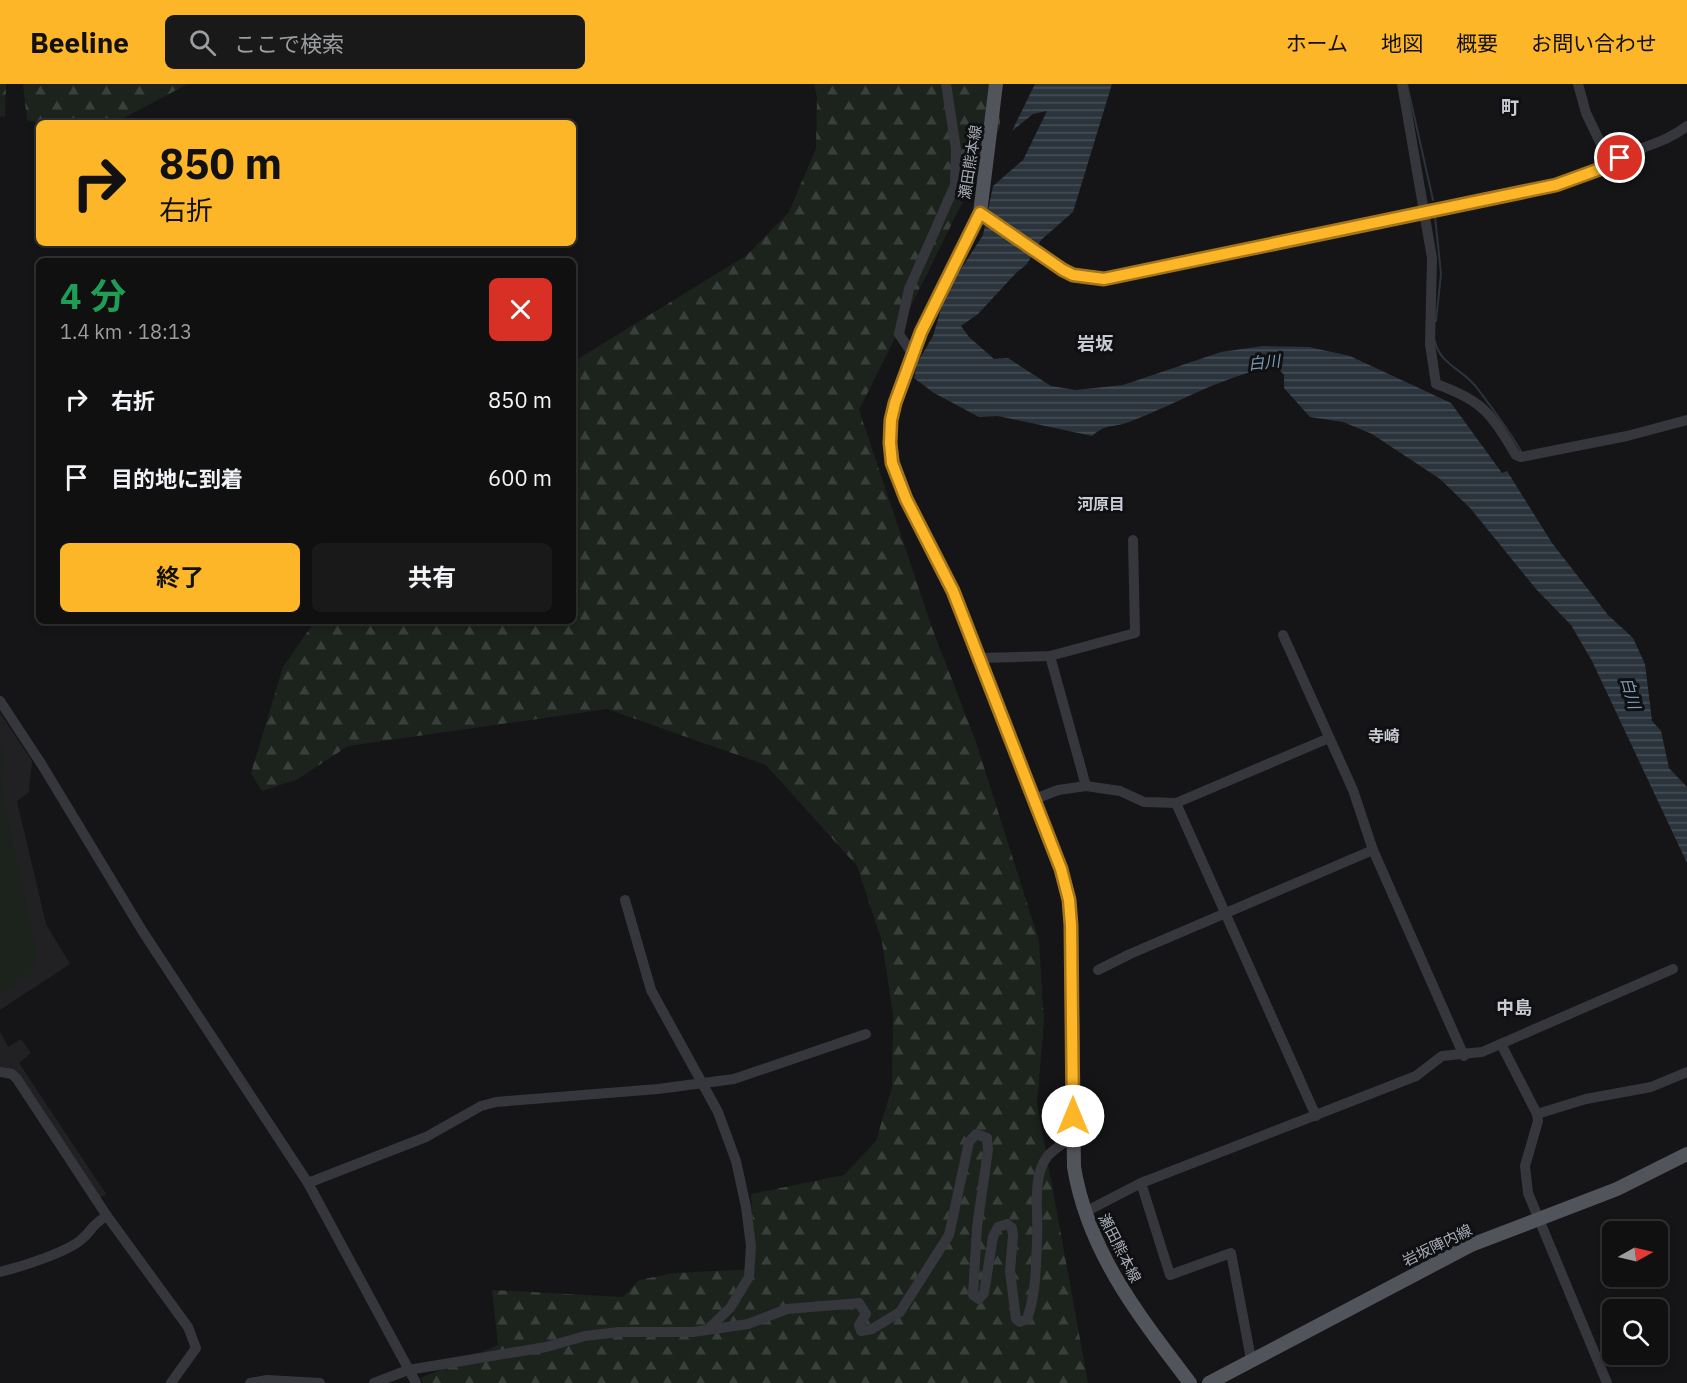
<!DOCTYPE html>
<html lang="ja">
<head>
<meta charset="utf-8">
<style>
	:root { --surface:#101011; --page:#19191a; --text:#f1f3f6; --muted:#9c9d9f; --line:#303031; --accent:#fdb627 }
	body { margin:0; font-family:"IBM Plex Sans","Noto Sans JP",sans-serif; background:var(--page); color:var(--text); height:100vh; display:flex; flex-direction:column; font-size:22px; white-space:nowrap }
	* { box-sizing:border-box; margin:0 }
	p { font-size:20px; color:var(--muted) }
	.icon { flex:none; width:33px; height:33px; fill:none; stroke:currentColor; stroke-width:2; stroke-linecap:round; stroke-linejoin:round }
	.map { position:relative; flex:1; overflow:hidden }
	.sheet { position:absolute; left:36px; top:174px; width:540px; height:366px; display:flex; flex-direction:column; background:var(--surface); border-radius:9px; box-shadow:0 3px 9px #0003,0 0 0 2px var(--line) }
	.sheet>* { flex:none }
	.banner { position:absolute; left:36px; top:36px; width:540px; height:126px; border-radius:9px; box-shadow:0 3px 9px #0003,0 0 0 2px var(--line); background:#fdb627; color:#111; overflow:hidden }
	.needle { width:39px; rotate:82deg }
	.tools { position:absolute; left:1602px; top:1137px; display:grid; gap:12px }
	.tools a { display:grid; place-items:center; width:66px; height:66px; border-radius:9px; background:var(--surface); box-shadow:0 3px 9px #0003,0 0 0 2px var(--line); font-size:30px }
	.pin { position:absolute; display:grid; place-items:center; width:51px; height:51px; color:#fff; margin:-26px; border:3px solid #fff; border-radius:50%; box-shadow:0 2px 6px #0007 }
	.me { position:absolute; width:66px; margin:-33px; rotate:0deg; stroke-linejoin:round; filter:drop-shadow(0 0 4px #0008) }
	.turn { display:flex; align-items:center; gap:21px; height:126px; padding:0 24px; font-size:27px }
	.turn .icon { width:78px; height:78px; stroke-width:2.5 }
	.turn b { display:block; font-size:42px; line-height:51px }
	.round { display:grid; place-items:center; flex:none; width:63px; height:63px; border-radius:9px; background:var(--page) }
	.overview { display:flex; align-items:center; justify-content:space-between; height:102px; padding:0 24px }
	h1 { font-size:36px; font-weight:700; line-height:45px; color:#1e9e55 }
	.cta { display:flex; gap:12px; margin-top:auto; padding:12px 24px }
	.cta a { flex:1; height:69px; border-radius:9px; background:var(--accent); color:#111; font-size:24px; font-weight:700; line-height:69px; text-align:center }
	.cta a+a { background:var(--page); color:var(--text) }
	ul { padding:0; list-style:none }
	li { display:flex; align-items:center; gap:18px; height:78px; padding:0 24px }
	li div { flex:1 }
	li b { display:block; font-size:22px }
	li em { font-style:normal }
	header { display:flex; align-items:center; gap:36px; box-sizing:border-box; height:84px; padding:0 30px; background:var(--accent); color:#111 }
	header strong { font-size:28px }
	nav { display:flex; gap:33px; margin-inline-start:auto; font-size:21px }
	.search { width:420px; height:54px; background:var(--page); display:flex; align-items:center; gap:15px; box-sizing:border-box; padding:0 21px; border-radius:9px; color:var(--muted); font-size:22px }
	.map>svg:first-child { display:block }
	.built { fill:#212124 }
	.green { fill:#1b231c }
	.forest { fill:url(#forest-firs) }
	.water { fill:url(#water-rules) }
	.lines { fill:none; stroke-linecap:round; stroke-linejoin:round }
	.stream { stroke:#2b343c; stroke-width:2 }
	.minor { stroke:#36373d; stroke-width:10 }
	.major { stroke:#52545c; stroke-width:14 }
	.route-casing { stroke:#a47619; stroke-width:15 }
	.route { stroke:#fdb627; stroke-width:10 }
	.labels { text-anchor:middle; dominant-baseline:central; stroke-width:6; stroke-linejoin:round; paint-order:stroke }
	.street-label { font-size:15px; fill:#a6acb8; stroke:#101012 }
	.water-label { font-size:16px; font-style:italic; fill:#7b9ab6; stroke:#101012 }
	.neighbourhood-label { font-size:16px; font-weight:bold; fill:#c8cbd4; stroke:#101012 }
	.quarter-label { font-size:18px; font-weight:bold; fill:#c8cbd4; stroke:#101012 }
</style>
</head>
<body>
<header>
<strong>Beeline</strong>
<div class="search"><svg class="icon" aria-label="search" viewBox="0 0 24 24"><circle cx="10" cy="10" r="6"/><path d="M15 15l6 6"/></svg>ここで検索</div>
<nav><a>ホーム</a><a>地図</a><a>概要</a><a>お問い合わせ</a></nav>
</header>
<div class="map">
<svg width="1687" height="1299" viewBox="0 0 1687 1299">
	<defs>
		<pattern id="forest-firs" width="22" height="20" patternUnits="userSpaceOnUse" patternTransform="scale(1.5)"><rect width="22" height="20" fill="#1b231c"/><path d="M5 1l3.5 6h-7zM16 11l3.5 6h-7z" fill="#39403b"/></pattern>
		<pattern id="water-rules" width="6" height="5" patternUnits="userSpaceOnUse" patternTransform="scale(1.5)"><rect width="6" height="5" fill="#2b343c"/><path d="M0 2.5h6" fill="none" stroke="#474f56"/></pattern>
	</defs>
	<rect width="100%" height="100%" fill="#151517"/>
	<g class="built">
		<polygon points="0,629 32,677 29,708 17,717 46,840 70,880 0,926"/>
		<polygon points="0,947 8,963 21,955 31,969 19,979 106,1110 93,1119 12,995 0,992"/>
	</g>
	<path class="green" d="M0 655C7 673 0 691 2 709L37 869C35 891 17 899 0 910Z"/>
	<g class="forest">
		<polygon points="0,0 6,0 5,32 0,33"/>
		<polygon points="23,0 188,0 114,39 39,40 27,36"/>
		<polygon points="814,0 1000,0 1000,43 859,326 931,541 976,658 1039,857 1044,938 1037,1019 1088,1299 423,1299 421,1294 498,1261 492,1206 623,1213 639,1196 675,1189 755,1185 751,1110 844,1091 876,1057 892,1003 893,931 882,857 857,782 766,681 607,625 348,662 298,695 262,707 251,689 283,583 315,537 573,537 573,278 747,171 789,128 816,64 817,13"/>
	</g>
	<path class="water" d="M1035 0H1112L1073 128 1041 156 1027 180 1016 189 978 230 961 242 969 253 994 275 1008 274 1051 302 1076 306 1123 301 1221 268 1263 262 1309 263 1350 272 1451 319 1502 389 1507 387 1552 459 1608 531 1633 554 1645 580 1652 637 1661 647 1669 684 1687 703V779L1592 577 1571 541 1536 505 1471 425 1440 395 1372 350 1343 338 1310 333 1284 304V291L1276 282C1219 293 1182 318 1129 338 1113 344 1106 339 1092 352L998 332 979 333 934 309 914 294 917 279 933 252 946 208 983 151 993 102 1023 76 1047 27 1033 30 1012 47Z"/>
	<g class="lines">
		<g class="stream">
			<polyline points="1407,0 1433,116"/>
			<polyline points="1435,132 1441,190 1436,237"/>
			<path d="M1435 257C1439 280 1464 286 1477 304 1493 325 1509 346 1522 369"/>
		</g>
		<g class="minor">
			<path d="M1402 0 1432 174 1430 260 1436 300C1484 317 1490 329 1516 371L1521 373 1627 352 1687 336"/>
			<polyline points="1578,0 1586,29 1611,81"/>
			<path d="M980 129 1063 187 1073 191 1104 196 1556 101C1579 93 1600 86 1620 74 1643 61 1664 60 1687 42"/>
			<polyline points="913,271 899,250 909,205 955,101 956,65 946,0"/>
			<polyline points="1283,551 1353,706 1373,766 1464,972"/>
			<polyline points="1050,572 1086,702"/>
			<polyline points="980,574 1050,572 1135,549 1133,456"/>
			<polyline points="0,617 42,681 143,848 308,1099 416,1299"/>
			<polyline points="1035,715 1058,706 1086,702 1120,707 1144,718 1176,719 1329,654"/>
			<polyline points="1176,719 1316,1032"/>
			<polyline points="625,816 651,906 718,1028 736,1077 746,1123 751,1162 749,1193 730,1224 708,1245"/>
			<polyline points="1098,886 1130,870 1373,766"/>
			<polyline points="1501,960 1537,1030 1538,1037 1525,1082 1528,1109 1607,1299"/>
			<polyline points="0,988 12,990 17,995 107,1132 188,1243 196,1264 171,1299"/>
			<polyline points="1537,1030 1586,1015 1651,1003 1687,988"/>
			<polyline points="308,1099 426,1053 481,1022 496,1018 658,1005 734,995 866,950"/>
			<polyline points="1141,1099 1170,1191 1231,1169 1251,1275"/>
			<polyline points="1085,1128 1141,1099 1416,992 1442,972 1482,968 1673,885"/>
			<path d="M0 1188C20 1183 69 1168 83 1154 94 1144 91 1141 107 1132"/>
			<polyline points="250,1299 267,1296 320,1299"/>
			<path d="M374 1299 408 1286 546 1263 585 1252 619 1248H693L748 1240 787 1225 859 1219 866 1230 859 1241 861 1247 872 1245 900 1228 949 1151 969 1058 976 1050 987 1054 988 1066 977 1143 973 1211 979 1215 984 1209 993 1153 998 1143 1007 1140 1012 1144 1013 1152 1010 1187 1016 1235 1020 1238 1027 1235C1036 1210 1036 1182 1037 1156 1039 1132 1031 1094 1047 1073 1053 1065 1065 1059 1073 1052"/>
		</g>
		<g class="major">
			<path d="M996 0 980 129 921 248 895 319 891 336 890 359 893 379 906 415 953 507 1061 785 1069 816 1071 841 1074 1083C1088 1168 1139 1232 1190 1299"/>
			<polyline points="1209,1299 1471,1161 1617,1105 1687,1070"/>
		</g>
	</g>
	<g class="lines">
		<defs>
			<polyline id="route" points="1073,1032 1071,841 1069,816 1061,785 953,507 906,415 892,379 890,359 891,336 895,319 921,248 980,129 1063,186 1073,191 1104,195 1556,101 1611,81 1620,74"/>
		</defs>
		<use href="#route" class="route-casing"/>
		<use href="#route" class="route"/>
	</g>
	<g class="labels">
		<g class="street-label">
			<text transform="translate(970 78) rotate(-81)">瀬田熊本線</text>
			<text transform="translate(1437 1161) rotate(-26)">岩坂陣内線</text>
			<text transform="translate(1120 1164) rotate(63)">瀬田熊本線</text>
		</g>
		<g class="water-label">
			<text transform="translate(1264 278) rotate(-6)">白川</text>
			<text transform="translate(1631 609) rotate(75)">白川</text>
		</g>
		<g class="neighbourhood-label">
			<text x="1101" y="420">河原目</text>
			<text x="1384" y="652">寺崎</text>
		</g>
		<g class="quarter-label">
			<text x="1510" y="23">町</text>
			<text x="1095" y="259">岩坂</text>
			<text x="1514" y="923">中島</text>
		</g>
	</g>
</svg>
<div class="tools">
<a><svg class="needle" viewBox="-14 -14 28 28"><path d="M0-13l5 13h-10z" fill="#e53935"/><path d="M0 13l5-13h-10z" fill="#9c9d9f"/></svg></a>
<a><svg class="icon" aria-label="search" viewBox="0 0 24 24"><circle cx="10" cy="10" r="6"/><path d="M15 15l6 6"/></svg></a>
</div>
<div class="pin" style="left:1620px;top:74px;background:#d93025"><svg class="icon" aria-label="arrive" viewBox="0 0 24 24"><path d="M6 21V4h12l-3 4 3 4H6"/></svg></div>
<svg class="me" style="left:1073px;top:1032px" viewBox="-20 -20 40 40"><circle r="19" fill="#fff"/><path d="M0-13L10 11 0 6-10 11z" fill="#fdb627"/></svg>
<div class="banner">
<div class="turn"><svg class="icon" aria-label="right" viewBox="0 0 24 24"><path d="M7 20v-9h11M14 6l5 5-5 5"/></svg><div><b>850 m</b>右折</div></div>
</div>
<section class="sheet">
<div class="overview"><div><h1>4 分</h1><p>1.4 km · 18:13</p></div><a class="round" style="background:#d93025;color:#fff"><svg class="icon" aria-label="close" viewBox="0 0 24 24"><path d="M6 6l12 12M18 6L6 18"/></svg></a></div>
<ul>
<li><svg class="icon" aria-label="right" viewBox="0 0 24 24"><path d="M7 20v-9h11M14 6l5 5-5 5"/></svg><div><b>右折</b></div><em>850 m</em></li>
<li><svg class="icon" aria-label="arrive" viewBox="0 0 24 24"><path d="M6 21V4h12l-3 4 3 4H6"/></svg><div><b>目的地に到着</b></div><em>600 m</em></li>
</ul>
<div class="cta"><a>終了</a><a>共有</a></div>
</section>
</div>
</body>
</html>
